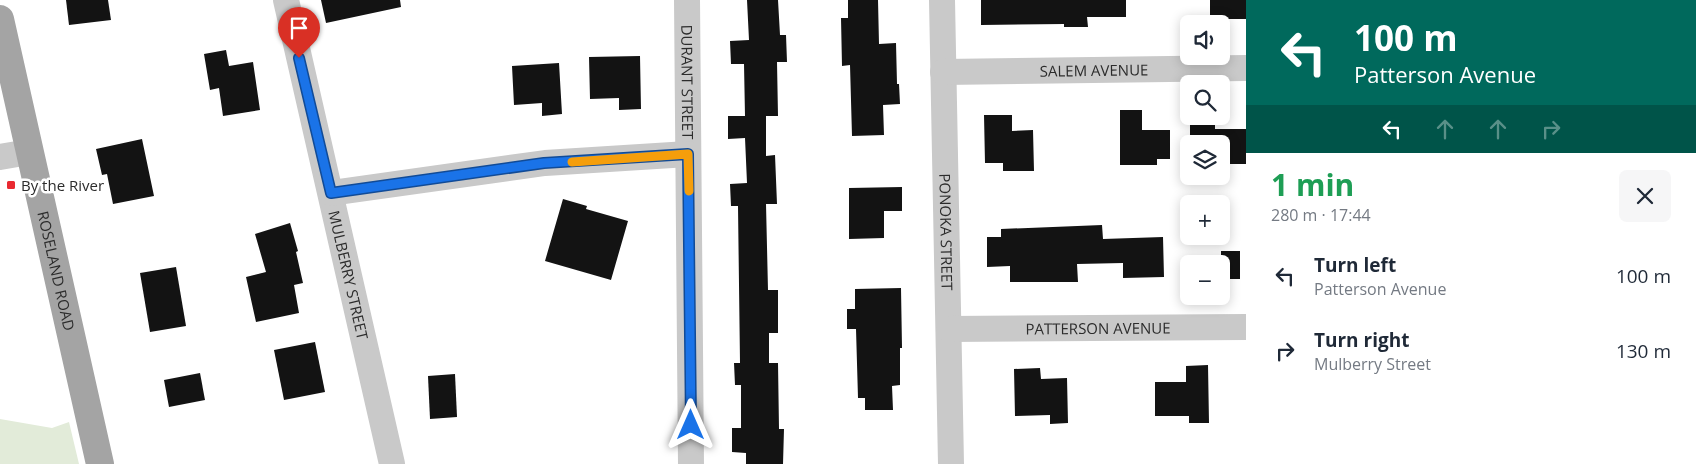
<!DOCTYPE html>
<html lang="en">
<head>
<meta charset="utf-8">
<style>
	:root { --surface:#fff; --page:#f6f6f7; --text:#1f2937; --muted:#747a83 }
	body { margin:0; font-family:"Open Sans",sans-serif; background:var(--page); color:var(--text); height:100vh; display:flex; flex-direction:column; font-size:19px; white-space:nowrap }
	* { box-sizing:border-box; margin:0 }
	p { font-size:16px; color:var(--muted) }
	.icon { flex:none; width:28px; height:28px; fill:none; stroke:currentColor; stroke-width:2; stroke-linecap:round; stroke-linejoin:round }
	.map { position:relative; flex:1; overflow:hidden }
	.details { display:flex; flex-direction:column; background:var(--surface); width:450px }
	.details>* { flex:none }
	.top-card { background:#00695c; color:#fff; overflow:hidden }
	.fabs { position:absolute; left:1180px; top:15px; display:grid; gap:10px }
	.fabs a { display:grid; place-items:center; width:50px; height:50px; border-radius:8px; background:var(--surface); box-shadow:0 2px 12px #0003; font-size:25px }
	.pin { position:absolute; display:grid; place-items:center; width:42px; height:42px; color:#fff; margin:-51px -21px; border-radius:50% 50% 50% 0; rotate:-45deg; box-shadow:0 0 5px #0007 }
	.pin .icon { rotate:45deg }
	.me { position:absolute; width:55px; margin:-28px; rotate:0deg; stroke-linejoin:round; filter:drop-shadow(0 0 4px #0008) }
	.turn { display:flex; align-items:center; gap:18px; height:105px; padding:0 25px; font-size:22px }
	.turn .icon { width:65px; height:65px; stroke-width:2.5 }
	.turn b { display:block; font-size:35px; line-height:42px }
	.lanes { display:flex; align-items:center; height:48px; padding:0 25px; background:#0003; justify-content:center; gap:25px; direction:ltr }
	.lanes .off { opacity:.35 }
	.round { display:grid; place-items:center; flex:none; width:52px; height:52px; border-radius:8px; background:var(--page) }
	.head { display:flex; align-items:center; justify-content:space-between; height:85px; padding:0 25px }
	h1 { font-size:30px; font-weight:700; line-height:38px; color:#1e9e55 }
	ul { padding:0; list-style:none }
	li { display:flex; align-items:center; gap:15px; height:75px; padding:0 25px }
	li div { flex:1 }
	li b { display:block; font-size:19px }
	li em { font-style:normal }
	main { display:flex; flex:1; min-height:0 }
	.map>svg:first-child { display:block }
	.green { fill:#e2ebd9 }
	.building { fill:#131313 }
	.lines { fill:none; stroke-linecap:round; stroke-linejoin:round }
	.minor { stroke:#c9c9c9; stroke-width:26 }
	.major { stroke:#a4a4a4; stroke-width:28 }
	.route-casing { stroke:#114b97; stroke-width:12 }
	.route { stroke:#1a73e8; stroke-width:9 }
	.slow { stroke:#f59e0b; stroke-width:9 }
	.poi-dot { fill:#e92931; stroke:#fff; stroke-width:2 }
	.labels { text-anchor:middle; dominant-baseline:central; stroke-width:5; stroke-linejoin:round; paint-order:stroke }
	.street-label { font-size:15px; fill:#2c2c2c; stroke:#fff }
	.poi-label { font-size:15px; fill:#2c2c2c; stroke:#fff; text-anchor:start }
</style>
</head>
<body>
<main>
<div class="map">
<svg width="1246" height="464" viewBox="0 0 1246 464">
	<rect width="100%" height="100%" fill="#fff"/>
	<polygon class="green" points="0,419 52,428 69,422 79,464 0,464"/>
	<g class="building">
		<polygon points="66,0 108,0 111,20 69,25"/>
		<polygon points="321,0 400,0 401,7 326,23"/>
		<polygon points="747,0 778,0 780,35 786,35 787,62 777,62 778,116 766,116 766,156 775,155 777,204 766,204 768,290 778,290 778,333 769,333 769,363 778,363 779,429 784,429 783,464 746,464 746,453 732,452 732,428 741,428 741,385 735,385 734,363 740,363 738,206 731,206 730,184 747,183 745,138 728,139 728,116 745,116 744,64 731,64 730,41 749,40"/>
		<polygon points="848,0 878,0 879,44 896,43 897,84 899,84 900,104 883,105 884,135 852,136 850,65 842,66 841,18 848,18"/>
		<polygon points="981,0 1126,0 1126,17 1087,17 1088,27 1064,27 1064,24 981,25"/>
		<rect x="1210" y="0" width="36" height="19"/>
		<polygon points="226,50 229,66 253,62 260,110 223,116 219,88 210,90 204,54"/>
		<polygon points="640,56 641,109 619,110 619,98 590,99 589,57"/>
		<polygon points="559,63 562,114 542,116 542,103 514,105 512,66"/>
		<polygon points="1120,110 1142,110 1142,130 1170,130 1170,159 1157,159 1157,165 1120,165"/>
		<polygon points="984,115 1012,115 1012,131 1033,130 1034,171 1003,171 1003,163 985,163"/>
		<polygon points="1190,116 1215,116 1215,129 1246,129 1246,164 1221,164 1221,144 1190,144"/>
		<polygon points="142,139 154,196 113,204 107,174 102,175 96,149"/>
		<polygon points="902,187 902,211 884,211 884,238 849,239 849,188"/>
		<polygon points="563,199 587,206 586,209 628,221 611,280 545,261"/>
		<polygon points="290,223 298,251 296,252 303,283 294,285 299,313 256,322 246,277 266,272 255,234"/>
		<polygon points="1102,225 1103,239 1163,237 1164,277 1123,278 1123,263 1077,264 1078,282 1010,282 1010,266 987,267 987,237 1001,237 1001,229"/>
		<rect x="1221" y="251" width="19" height="28"/>
		<polygon points="176,267 186,326 150,332 140,273"/>
		<polygon points="901,288 902,348 900,348 900,385 892,386 893,410 865,410 865,398 858,398 856,329 847,329 847,309 855,309 855,289"/>
		<polygon points="315,342 325,392 284,400 274,350"/>
		<polygon points="1208,365 1209,423 1189,423 1189,416 1155,416 1155,382 1186,382 1186,366"/>
		<polygon points="1040,368 1041,379 1067,378 1068,423 1050,424 1050,415 1015,416 1014,369"/>
		<polygon points="200,373 205,400 169,407 164,380"/>
		<polygon points="455,374 457,417 430,419 428,376"/>
	</g>
	<g class="lines">
		<g class="minor">
			<path id="s1" d="M286 0 392 464"/>
			<path id="s2" d="M687 0 691 464"/>
			<path id="s3" d="M942 0 951 464"/>
			<path id="s4" d="M943 72 1246 68"/>
			<polyline points="0,157 29,152"/>
			<polyline points="331,193 545,163 688,154"/>
			<path id="s5" d="M949 329 1246 327"/>
		</g>
		<path class="major" id="s6" d="M0 19 100 464"/>
	</g>
	<g class="lines">
		<defs>
			<polyline id="route" points="299,58 331,193 544,163 688,154 691,425"/>
		</defs>
		<use href="#route" class="route-casing"/>
		<use href="#route" class="route"/>
		<polyline class="slow" points="572,162 688,154 689,191"/>
	</g>
	<rect class="poi-dot" x="6" y="180" width="10" height="10" rx="2.5"/>
	<g class="labels">
		<g class="street-label">
			<text stroke="none"><textPath href="#s4" startOffset="151">SALEM AVENUE</textPath></text>
			<text stroke="none"><textPath href="#s2" startOffset="82">DURANT STREET</textPath></text>
			<text stroke="none"><textPath href="#s3" startOffset="232">PONOKA STREET</textPath></text>
			<text stroke="none"><textPath href="#s6" startOffset="258">ROSELAND ROAD</textPath></text>
			<text stroke="none"><textPath href="#s1" startOffset="282">MULBERRY STREET</textPath></text>
			<text stroke="none"><textPath href="#s5" startOffset="149">PATTERSON AVENUE</textPath></text>
		</g>
		<g class="poi-label">
			<text x="21" y="185">By the River</text>
		</g>
	</g>
</svg>
<div class="fabs">
<a><svg class="icon" aria-label="sound" viewBox="0 0 24 24"><path d="M4 9h4l5-4v14l-5-4H4zM17 9q2 3 0 6"/></svg></a>
<a><svg class="icon" aria-label="search" viewBox="0 0 24 24"><circle cx="10" cy="10" r="6"/><path d="M15 15l6 6"/></svg></a>
<a><svg class="icon" aria-label="layers" viewBox="0 0 24 24"><path d="M12 4l9 5-9 5-9-5zM3 14l9 5 9-5"/></svg></a>
<a>+</a>
<a>−</a>
</div>
<div class="pin" style="left:299px;top:58px;background:#d93025"><svg class="icon" aria-label="arrive" viewBox="0 0 24 24"><path d="M6 21V4h12l-3 4 3 4H6"/></svg></div>
<svg class="me" style="left:691px;top:425px" viewBox="-20 -20 40 40"><path d="M0-17L14 15 0 8-14 15z" fill="#1a73e8" stroke="#fff" stroke-width="4"/></svg>
</div>
<section class="details">
<div class="top-card">
<div class="turn"><svg class="icon" aria-label="left" viewBox="0 0 24 24"><path d="M17 20v-9H6M10 6l-5 5 5 5"/></svg><div><b>100 m</b>Patterson Avenue</div></div>
<div class="lanes"><svg class="icon" aria-label="left" viewBox="0 0 24 24"><path d="M17 20v-9H6M10 6l-5 5 5 5"/></svg><svg class="icon off" aria-label="ahead" viewBox="0 0 24 24"><path d="M12 20V5M6 11l6-6 6 6"/></svg><svg class="icon off" aria-label="ahead" viewBox="0 0 24 24"><path d="M12 20V5M6 11l6-6 6 6"/></svg><svg class="icon off" aria-label="right" viewBox="0 0 24 24"><path d="M7 20v-9h11M14 6l5 5-5 5"/></svg></div>
</div>
<div class="head"><div><h1>1 min</h1><p>280 m · 17:44</p></div><a class="round"><svg class="icon" aria-label="close" viewBox="0 0 24 24"><path d="M6 6l12 12M18 6L6 18"/></svg></a></div>
<ul>
<li><svg class="icon" aria-label="left" viewBox="0 0 24 24"><path d="M17 20v-9H6M10 6l-5 5 5 5"/></svg><div><b>Turn left</b><p>Patterson Avenue</p></div><em>100 m</em></li>
<li><svg class="icon" aria-label="right" viewBox="0 0 24 24"><path d="M7 20v-9h11M14 6l5 5-5 5"/></svg><div><b>Turn right</b><p>Mulberry Street</p></div><em>130 m</em></li>
</ul>
</section>
</main>
</body>
</html>
